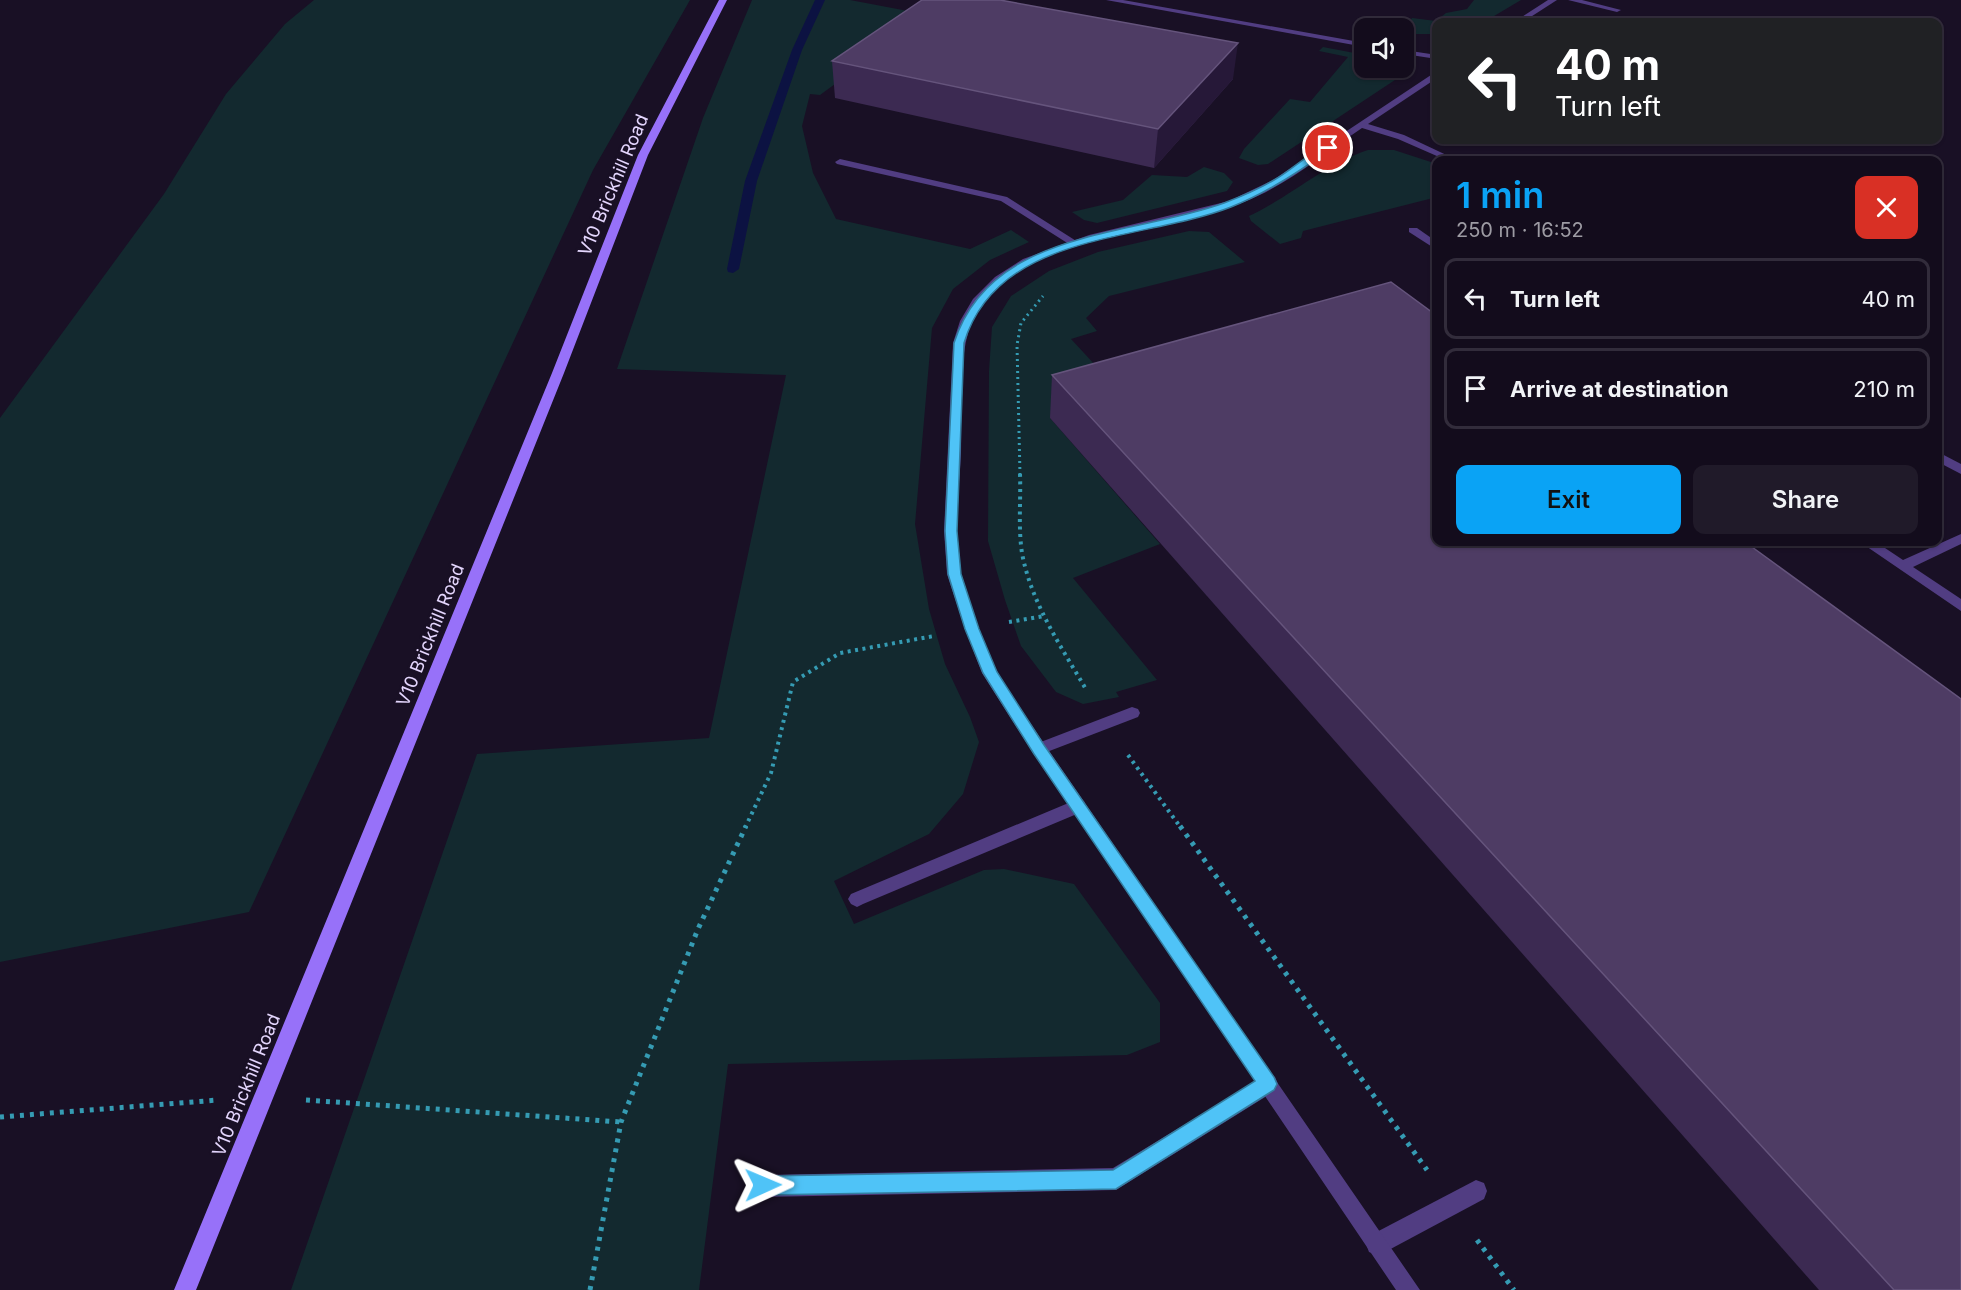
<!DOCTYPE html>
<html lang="en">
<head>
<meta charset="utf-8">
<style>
	:root { --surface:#130c1c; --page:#201a29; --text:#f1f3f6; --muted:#9d9ba3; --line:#322c3b; --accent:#0aa3f5 }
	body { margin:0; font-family:Inter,sans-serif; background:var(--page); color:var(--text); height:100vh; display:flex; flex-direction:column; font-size:22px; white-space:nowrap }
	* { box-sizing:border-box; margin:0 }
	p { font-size:20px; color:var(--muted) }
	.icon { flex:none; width:33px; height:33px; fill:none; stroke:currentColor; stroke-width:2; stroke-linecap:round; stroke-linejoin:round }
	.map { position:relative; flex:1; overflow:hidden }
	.side { position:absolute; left:1432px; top:156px; width:510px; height:390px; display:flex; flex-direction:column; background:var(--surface); border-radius:12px; box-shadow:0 2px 4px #0004,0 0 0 2px var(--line) }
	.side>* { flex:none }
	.top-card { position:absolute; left:1432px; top:18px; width:510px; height:126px; border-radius:12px; box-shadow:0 2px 4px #0004,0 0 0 2px var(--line); background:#202124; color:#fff; overflow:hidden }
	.tools { position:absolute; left:1354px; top:18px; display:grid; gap:12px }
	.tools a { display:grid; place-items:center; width:60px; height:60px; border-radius:12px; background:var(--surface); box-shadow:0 2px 4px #0004,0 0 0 2px var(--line); font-size:30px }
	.pin { position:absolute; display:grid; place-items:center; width:51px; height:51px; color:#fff; margin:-26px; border:3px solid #fff; border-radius:50%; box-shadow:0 2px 6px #0007 }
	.me { position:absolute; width:66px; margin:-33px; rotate:89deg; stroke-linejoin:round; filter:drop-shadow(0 0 4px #0008) }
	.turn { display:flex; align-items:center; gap:21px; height:126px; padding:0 24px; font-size:27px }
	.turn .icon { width:78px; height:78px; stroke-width:2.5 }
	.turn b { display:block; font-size:42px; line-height:51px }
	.round { display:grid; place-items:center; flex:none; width:63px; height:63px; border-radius:12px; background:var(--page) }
	.summary { display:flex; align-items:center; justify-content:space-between; height:102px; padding:0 24px }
	h1 { font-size:36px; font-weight:600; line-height:45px; color:var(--accent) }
	.cta { display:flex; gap:12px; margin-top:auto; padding:12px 24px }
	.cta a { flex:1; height:69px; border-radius:12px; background:var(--accent); color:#111; font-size:24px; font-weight:600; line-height:69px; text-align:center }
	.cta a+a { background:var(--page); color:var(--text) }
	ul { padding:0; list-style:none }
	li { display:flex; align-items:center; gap:18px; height:81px; margin:0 12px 9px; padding:0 12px; border:3px solid var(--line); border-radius:12px }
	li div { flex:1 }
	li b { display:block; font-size:22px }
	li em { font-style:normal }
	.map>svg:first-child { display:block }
	.green { fill:#13292f }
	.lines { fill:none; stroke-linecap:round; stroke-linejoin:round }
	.stream { fill:#0c1242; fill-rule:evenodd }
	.path-far2 { stroke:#359bb3; stroke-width:3; stroke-dasharray:2 4; stroke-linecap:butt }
	.path-far1 { stroke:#359bb3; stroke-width:4; stroke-dasharray:3 4.5; stroke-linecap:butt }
	.path { stroke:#359bb3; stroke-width:5; stroke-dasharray:4 6; stroke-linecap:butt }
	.lane { fill:#513d82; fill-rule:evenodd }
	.street { fill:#513d82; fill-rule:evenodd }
	.secondary { fill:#9771f9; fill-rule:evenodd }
	.wall { fill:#3c2a52 }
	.shaded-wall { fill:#261838 }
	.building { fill:#4e3c64; stroke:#65547c; stroke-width:1.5 }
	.route { fill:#4fc3f7; stroke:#337fa1; stroke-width:1.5 }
	.labels { text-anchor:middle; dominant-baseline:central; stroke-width:5; stroke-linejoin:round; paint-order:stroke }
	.street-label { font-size:18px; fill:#e4d6fd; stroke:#191025 }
</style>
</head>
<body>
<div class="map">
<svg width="1961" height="1290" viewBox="0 0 1961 1290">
	<rect width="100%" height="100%" fill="#191025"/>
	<g class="green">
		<polygon points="314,0 690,0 593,170 249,912 0,962 0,418 164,194 226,94 285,24"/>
		<polygon points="752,0 850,0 929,15 820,95 810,94 802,126 813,173 836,219 970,249 1011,230 1029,242 990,260 953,289 932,328 915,524 929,609 945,664 970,717 979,742 963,794 929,834 834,881 854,924 984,870 1004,869 1074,884 1160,1003 1160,1042 1127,1055 728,1064 699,1290 291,1290 477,754 709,738 786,375 617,369 703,118"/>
		<polygon points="1474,0 1521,0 1484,22 1437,22 1437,34 1404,34 1403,28 1412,18 1436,21 1446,13 1467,9"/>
		<polygon points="1323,47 1365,55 1365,68 1395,68 1401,76 1268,164 1258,165 1239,158 1244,149 1290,99 1310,102 1348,57 1319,51"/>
		<path d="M1368 150H1394L1437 164V197L1303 231 1301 238 1280 244 1251 221 1249 216C1290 197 1325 164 1368 150Z"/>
		<polygon points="1204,167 1224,173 1233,182 1227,191 1097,223 1084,220 1072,212 1123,200 1152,175 1187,177"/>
		<polygon points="1189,231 1209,232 1245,262 1109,296 1086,318 1097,331 1071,339 1122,394 1050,418 1160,544 1073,578 1157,680 1116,692 1119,697 1083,704 1056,692 1021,646 1005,600 988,541 989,371 992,327 1011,296 1049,271 1098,252"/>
	</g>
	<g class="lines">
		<polygon class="stream" points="815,0 825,0 802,50 757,181 739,269 733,273 728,272 727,269 745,181 792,50"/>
		<polyline class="path-far2" points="1020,475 1017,345 1021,323 1043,296"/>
		<g class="path-far1">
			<path d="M1020 474C1021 499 1018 527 1022 553 1031 603 1062 648 1087 691"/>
			<polyline points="1009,622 1044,616"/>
			<polyline points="1128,755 1181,828"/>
			<polyline points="745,828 771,773 793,682 840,653 934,636"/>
		</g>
		<g class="path">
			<polyline points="1180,826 1427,1170"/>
			<polyline points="306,1100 621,1122"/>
			<polyline points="0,1117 218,1100"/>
			<polyline points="1477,1240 1514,1290"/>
			<polyline points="590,1290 621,1122 698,929 746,826"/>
		</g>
		<g class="lane">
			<polygon points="1106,0 1123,0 1365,43 1365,47"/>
			<polygon points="1568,0 1582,0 1621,10 1617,12"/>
			<polygon points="1404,50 1437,55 1437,59 1404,54"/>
			<polygon points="840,159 1007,197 1081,244 1072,246 1001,201 837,164 835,162"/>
			<polygon points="1409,228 1417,228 1437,242 1437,250 1409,232"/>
			<polygon points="1961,534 1961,544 1913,567 1961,599 1961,611 1860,542 1876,542 1903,560"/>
			<polygon points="1132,707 1138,709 1140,713 1138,717 1039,755 1033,753 1031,749 1033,745"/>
			<polygon points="1078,799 1084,801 1086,806 1084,811 863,904 857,907 851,904 848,899 851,894"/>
			<polygon points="1268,1074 1275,1077 1278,1084 1275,1091 1116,1190 763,1197 755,1194 752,1186 755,1178 763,1175 1113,1168"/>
			<polygon points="1476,1180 1484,1183 1487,1191 1484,1199 1385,1252 1377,1255 1369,1252 1366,1244 1369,1236"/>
		</g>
		<g class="street">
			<polygon points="1548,0 1557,0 1523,22 1514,22"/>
			<path d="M1437 71V78L1368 124 1404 135 1457 160H1446L1398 139 1362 128C1324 154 1287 185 1244 202 1172 231 1022 236 979 307 956 343 962 410 961 453 959 492 953 537 961 575 969 607 982 644 998 673 1012 697 1029 721 1045 745L1420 1290H1396L1033 753 982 673 965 629 947 574 944 531 953 343 960 321 973 299 995 277 1023 259 1089 235 1229 201 1273 180Z"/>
			<polygon points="1938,452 1961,464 1961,474 1938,462"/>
		</g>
		<polygon class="secondary" points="719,0 727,0 648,155 564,373 196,1290 174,1290 552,373 638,155"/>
	</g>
	<g class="wall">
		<polygon points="832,61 1233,79 1154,168 835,98"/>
		<polygon points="1052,375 1961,1290 1819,1290 1050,418"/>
	</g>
	<polygon class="shaded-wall" points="1238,43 1233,79 1154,168 1158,129"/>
	<g class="building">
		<polygon points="922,0 1000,0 1238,43 1158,129 832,61"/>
		<polygon points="1391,282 1437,316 1437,542 1745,542 1961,699 1961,1290 1894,1290 1052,375"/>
	</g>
	<path class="route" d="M1328 145 1330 150C1299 171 1267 193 1231 207 1141 242 998 231 964 343L957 531 961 574 979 629 997 672 1044 745 1274 1077 1277 1084 1274 1090 1116 1189 763 1195 756 1192 753 1185 756 1179 763 1176 1113 1170 1255 1081 1034 754 983 673 965 629 948 574 945 531 954 343C990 229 1130 237 1224 203 1240 197 1259 189 1274 180 1292 170 1308 153 1328 145Z"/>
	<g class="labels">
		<g class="street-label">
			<text transform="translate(613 185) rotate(-67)">V10 Brickhill Road</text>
			<text transform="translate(430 635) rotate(-68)">V10 Brickhill Road</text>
			<text transform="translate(246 1085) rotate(-68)">V10 Brickhill Road</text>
		</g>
	</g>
</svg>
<div class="tools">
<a><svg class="icon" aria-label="sound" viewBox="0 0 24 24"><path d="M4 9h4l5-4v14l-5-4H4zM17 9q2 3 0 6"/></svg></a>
</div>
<div class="pin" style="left:1328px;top:148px;background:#d93025"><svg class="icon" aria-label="arrive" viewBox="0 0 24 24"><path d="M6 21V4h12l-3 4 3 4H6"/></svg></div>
<svg class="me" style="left:763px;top:1185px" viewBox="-20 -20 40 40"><path d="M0-17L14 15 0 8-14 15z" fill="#4fc3f7" stroke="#fff" stroke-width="4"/></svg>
<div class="top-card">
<div class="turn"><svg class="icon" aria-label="left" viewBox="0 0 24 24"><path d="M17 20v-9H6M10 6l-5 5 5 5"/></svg><div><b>40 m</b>Turn left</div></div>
</div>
<section class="side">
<div class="summary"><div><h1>1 min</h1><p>250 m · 16:52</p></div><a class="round" style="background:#d93025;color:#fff"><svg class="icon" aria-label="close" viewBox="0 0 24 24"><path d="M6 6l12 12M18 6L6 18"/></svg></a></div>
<ul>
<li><svg class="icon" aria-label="left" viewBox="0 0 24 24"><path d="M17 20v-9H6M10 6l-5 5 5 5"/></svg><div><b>Turn left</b></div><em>40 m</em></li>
<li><svg class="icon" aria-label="arrive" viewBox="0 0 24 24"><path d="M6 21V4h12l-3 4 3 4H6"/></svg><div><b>Arrive at destination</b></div><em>210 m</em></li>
</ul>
<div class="cta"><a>Exit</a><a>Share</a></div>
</section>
</div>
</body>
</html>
